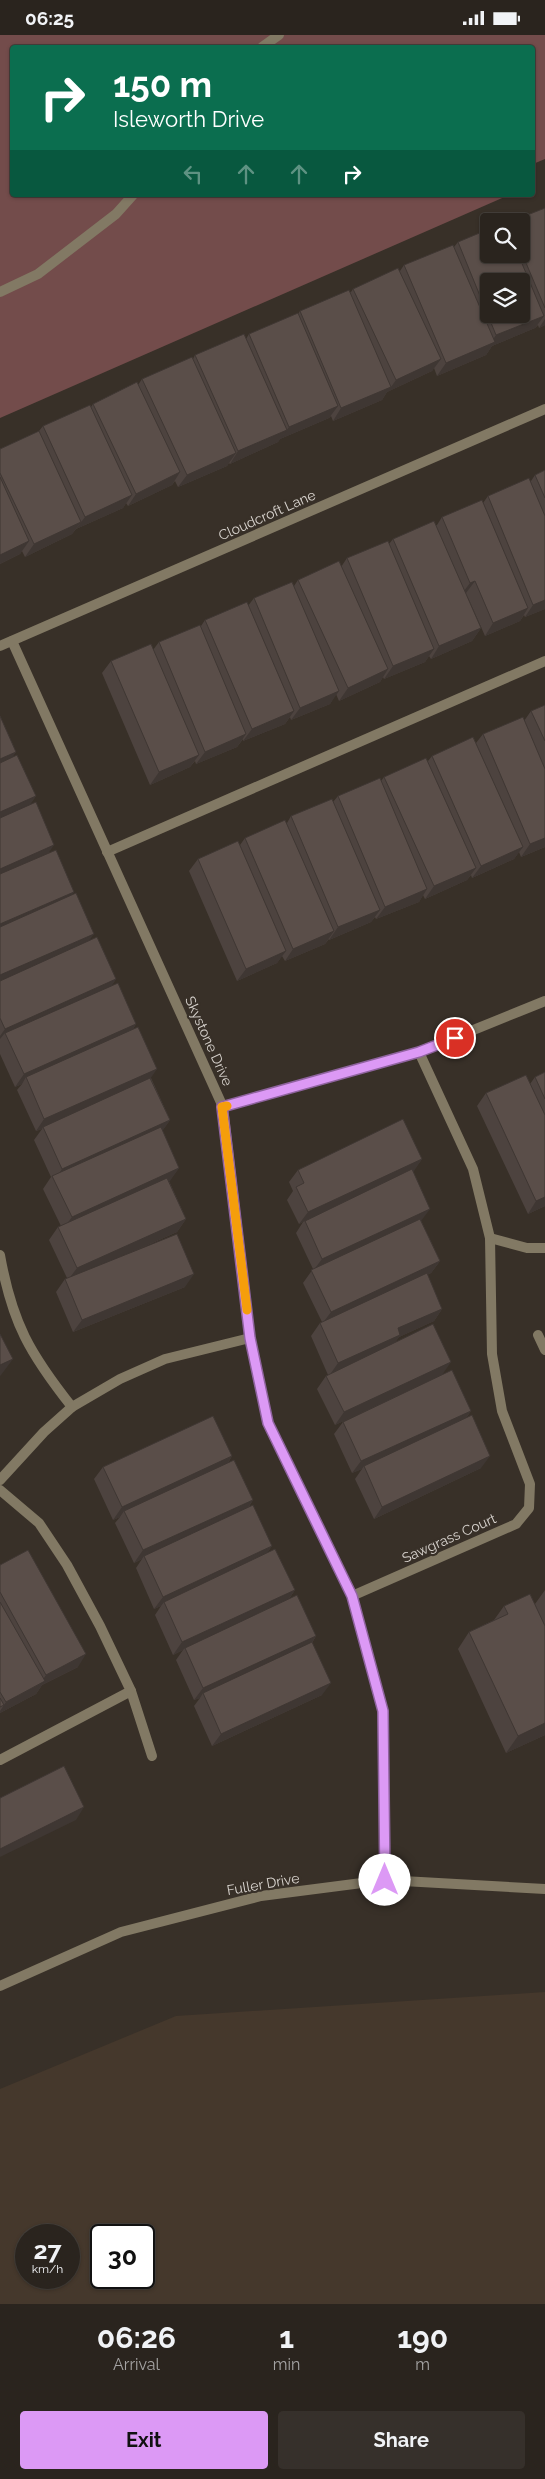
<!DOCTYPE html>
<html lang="en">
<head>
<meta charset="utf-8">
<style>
	:root { --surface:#2a241e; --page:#36302b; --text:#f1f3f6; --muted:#a5a4a4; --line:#46413c; --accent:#dc99f5 }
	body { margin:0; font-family:Raleway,sans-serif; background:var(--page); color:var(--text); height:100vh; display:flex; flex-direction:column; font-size:19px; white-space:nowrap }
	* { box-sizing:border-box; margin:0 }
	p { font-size:16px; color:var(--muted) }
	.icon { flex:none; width:28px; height:28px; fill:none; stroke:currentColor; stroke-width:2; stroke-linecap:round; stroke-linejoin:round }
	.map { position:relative; height:2269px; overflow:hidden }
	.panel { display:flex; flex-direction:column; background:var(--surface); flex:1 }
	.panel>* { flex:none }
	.banner { position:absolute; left:10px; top:10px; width:525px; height:152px; border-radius:5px; box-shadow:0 1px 4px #0004,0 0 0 1px var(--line); background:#0b6e4f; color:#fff; overflow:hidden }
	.tools { position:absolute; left:480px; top:178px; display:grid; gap:10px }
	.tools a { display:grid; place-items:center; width:50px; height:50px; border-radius:5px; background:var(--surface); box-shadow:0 1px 4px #0004,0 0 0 1px var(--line); font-size:25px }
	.speed { position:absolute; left:15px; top:2189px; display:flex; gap:10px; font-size:25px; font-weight:700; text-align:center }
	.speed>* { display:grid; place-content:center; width:65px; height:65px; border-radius:50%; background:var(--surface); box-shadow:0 1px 4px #0004,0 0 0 1px var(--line); line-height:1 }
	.speed small { font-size:12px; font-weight:400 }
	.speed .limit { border:2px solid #111; border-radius:8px; background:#fff; color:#111 }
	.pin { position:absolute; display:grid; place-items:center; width:42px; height:42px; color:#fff; margin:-21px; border:2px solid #fff; border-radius:50%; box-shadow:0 1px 5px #0007 }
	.me { position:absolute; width:55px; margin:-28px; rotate:0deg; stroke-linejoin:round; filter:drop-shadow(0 0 4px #0008) }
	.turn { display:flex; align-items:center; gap:18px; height:105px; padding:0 20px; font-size:22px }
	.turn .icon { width:65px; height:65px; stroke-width:2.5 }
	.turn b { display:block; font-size:35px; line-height:42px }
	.lanes { display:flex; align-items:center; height:48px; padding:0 20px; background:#0003; justify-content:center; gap:25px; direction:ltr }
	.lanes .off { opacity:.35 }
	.eta { display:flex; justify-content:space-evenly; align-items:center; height:85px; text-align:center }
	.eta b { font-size:30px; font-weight:700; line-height:35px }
	.action { display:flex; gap:10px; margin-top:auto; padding:10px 20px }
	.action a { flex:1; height:58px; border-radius:5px; background:var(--accent); color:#111; font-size:20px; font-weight:700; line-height:58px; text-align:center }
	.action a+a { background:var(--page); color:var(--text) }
	.status { display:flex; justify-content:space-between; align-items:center; height:35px; padding:0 25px; background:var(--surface); direction:ltr }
	.status svg { height:14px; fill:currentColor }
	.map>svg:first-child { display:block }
	.built { fill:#45382c; fill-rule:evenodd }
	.green { fill:#734c4b }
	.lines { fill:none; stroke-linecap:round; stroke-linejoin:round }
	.lane { stroke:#827964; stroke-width:10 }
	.street { stroke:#827964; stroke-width:10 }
	.wall { fill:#4d433f }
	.shaded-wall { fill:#3f3733 }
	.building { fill:#5a4e49; stroke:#3f3733; fill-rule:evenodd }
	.route-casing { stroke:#8f639f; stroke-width:12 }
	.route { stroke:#dc99f5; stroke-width:9 }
	.slow { stroke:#f59e0b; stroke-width:9 }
	.labels { text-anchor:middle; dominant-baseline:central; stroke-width:4.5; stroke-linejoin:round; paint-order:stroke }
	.street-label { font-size:14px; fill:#d9d4cf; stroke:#383028 }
</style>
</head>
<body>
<div class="status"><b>06:25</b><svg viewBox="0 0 49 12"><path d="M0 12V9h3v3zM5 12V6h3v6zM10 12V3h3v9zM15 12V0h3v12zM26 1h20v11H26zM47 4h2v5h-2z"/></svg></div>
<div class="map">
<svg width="545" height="2269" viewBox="0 0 545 2269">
	<rect width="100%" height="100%" fill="#383028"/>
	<path class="built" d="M545 1957V2269H0V2054L176 1981ZM26 2200H69V2242H26ZM101 2200H144V2242H101Z"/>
	<polygon class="green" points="0,0 545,0 545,124 533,129 532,12 12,12 12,160 509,160 0,383"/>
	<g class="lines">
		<g class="lane">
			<polyline points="262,12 279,0"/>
			<polyline points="0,257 38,239 116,179 133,160"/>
			<polyline points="107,817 545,626"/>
			<polyline points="490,1203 527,1213 545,1213"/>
			<path d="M0 1220C12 1288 30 1319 72 1372"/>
			<polyline points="538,1300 545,1315"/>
			<polyline points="0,1455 39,1488 67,1530 100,1591 131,1656 0,1725"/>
			<polyline points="352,1561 516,1489 529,1473 530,1449 502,1376 492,1319 490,1203 473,1134 419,1017"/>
			<polyline points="131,1656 152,1721"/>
		</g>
		<g class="street">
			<polyline points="12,606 223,1072 250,1303 268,1388 352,1561 383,1676 385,1845"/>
			<polyline points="0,611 545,374"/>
			<polyline points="223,1072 419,1017 545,966"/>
			<polyline points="0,1445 44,1397 72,1372 120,1344 165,1324 250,1303"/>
			<polyline points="0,1951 121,1897 261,1861 385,1845 545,1854"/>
		</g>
	</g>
	<g class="wall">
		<polygon points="545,173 545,290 539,293 538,290 535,293 492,311 486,320 437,341 434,333 432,336 387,357 382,365 333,386 331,381 329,383 280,404 278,407 230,429 229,428 227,431 178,452 175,446 172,450 128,471 126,468 123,473 76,494 72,499 25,522 22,516 20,519 0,529 0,414 39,396 43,391 91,372 93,369 138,350 142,344 193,324 195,320 246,304 249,299 298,279 300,276 351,257 353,254 400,236 404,230 454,212 458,207 489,219 521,219 521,186"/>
		<polygon points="545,435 545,574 525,582 524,580 520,586 485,601 466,558 481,593 472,606 431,624 429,621 425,627 384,644 383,642 380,647 339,666 336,659 330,669 291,685 290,682 285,689 243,706 243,704 237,712 196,729 195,726 190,732 150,750 102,638 111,626 153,615 159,607 201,591 205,585 248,571 254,563 294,551 298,545 341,532 347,523 389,509 393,504 437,490 442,482 483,468 488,461 531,446 535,440"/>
		<polygon points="545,670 545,812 521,822 519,817 514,824 472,843 471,840 467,845 425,864 423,860 419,867 376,884 375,882 371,887 329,905 329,904 325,909 285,926 282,921 277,928 237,946 189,836 198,824 240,810 245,803 287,788 291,781 333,767 338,761 381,746 384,742 428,726 432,721 476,708 483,699 524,686 531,676"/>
		<polygon points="0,681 16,717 12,722 36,761 29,770 49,818 74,857 71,860 89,906 116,944 111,951 136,989 133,994 151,1043 170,1085 162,1096 179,1133 169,1146 186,1184 177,1197 128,1219 185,1252 73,1297 56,1257 65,1244 67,1243 49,1205 58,1192 61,1191 43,1154 51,1142 34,1105 42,1094 36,1096 17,1055 22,1049 15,1052 0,1019"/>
		<polygon points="545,1037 545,1171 528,1179 477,1071 486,1058 530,1049 535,1042"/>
		<polygon points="422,1124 413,1136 421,1186 440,1226 431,1238 427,1240 442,1274 434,1286 399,1302 395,1307 443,1339 471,1376 466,1383 481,1433 374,1484 355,1444 362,1434 352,1438 334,1399 343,1387 387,1366 335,1390 317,1354 326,1341 328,1340 311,1301 320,1288 322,1287 303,1248 313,1234 296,1198 303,1187 299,1189 287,1165 293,1156 289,1147 298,1135"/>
		<polygon points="232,1421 228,1428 253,1465 248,1473 272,1511 266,1519 295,1555 289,1564 316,1601 312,1608 322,1660 212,1711 194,1671 200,1663 194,1665 176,1625 183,1615 173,1620 155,1580 161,1571 154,1574 136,1533 142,1524 134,1528 115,1488 120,1482 113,1485 94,1444 103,1432"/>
		<polygon points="0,1530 78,1632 42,1650 36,1659 0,1678"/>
		<polygon points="545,1555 545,1700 506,1718 458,1614 469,1597 494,1585 504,1571 535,1569"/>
	</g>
	<g class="shaded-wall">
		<polygon points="544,281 535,293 492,311 486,320 437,341 446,328 490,309 496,300"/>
		<polygon points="545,284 545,290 539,293"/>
		<polygon points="441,324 432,336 387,357 382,365 333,386 341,373 391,352 396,345"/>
		<polygon points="338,371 329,383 280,404 289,392"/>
		<polygon points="287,395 278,407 230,429 238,416"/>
		<polygon points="236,418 227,431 178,452 187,440"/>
		<polygon points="180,437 172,450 128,471 136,459"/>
		<polygon points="132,460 123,473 76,494 85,482"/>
		<polygon points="81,487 72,499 25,522 34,509"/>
		<polygon points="29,506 20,519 0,529 0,520"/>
		<polygon points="475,546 466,558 461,560 470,548"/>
		<polygon points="545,565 545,574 525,582 533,570"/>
		<polygon points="528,573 520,586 485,601 493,588"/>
		<polygon points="481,593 472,606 431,624 439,611"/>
		<polygon points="434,614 425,627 384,644 393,631"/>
		<polygon points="388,634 380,647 339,666 348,653"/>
		<polygon points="339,656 330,669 291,685 300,673"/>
		<polygon points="294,676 285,689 243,706 252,694"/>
		<polygon points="246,699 237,712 196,729 205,717"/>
		<polygon points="16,717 7,729 0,732 0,724"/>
		<polygon points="199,720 190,732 150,750 159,737"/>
		<polygon points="36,761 27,774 0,786 0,777"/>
		<polygon points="545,803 545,812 521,822 530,809"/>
		<polygon points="54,810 45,823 0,842 0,834"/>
		<polygon points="523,812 514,824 472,843 481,831"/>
		<polygon points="476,833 467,845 425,864 434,851"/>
		<polygon points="427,854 419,867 376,884 385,872"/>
		<polygon points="74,857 65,870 0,898 0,889"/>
		<polygon points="380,875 371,887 329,905 338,892"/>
		<polygon points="334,896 325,909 285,926 293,914"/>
		<polygon points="94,899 85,911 0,949 0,940"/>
		<polygon points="286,916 277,928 237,946 246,934"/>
		<polygon points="116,944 108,957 5,998 0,1004 0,1001 5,994"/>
		<polygon points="136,989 128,1002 26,1042 22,1049 15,1052 24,1039"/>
		<polygon points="157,1034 148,1047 43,1092 42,1094 36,1096 44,1084"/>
		<polygon points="170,1085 161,1098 54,1146 62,1134"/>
		<polygon points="422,1124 414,1136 305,1187 305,1186 299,1189 308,1177"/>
		<polygon points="179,1133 170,1146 63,1194 72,1182"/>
		<polygon points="545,1162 545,1171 528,1179 536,1166"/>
		<polygon points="430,1174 421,1186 313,1236 322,1224"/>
		<polygon points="186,1184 177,1197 68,1245 77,1233"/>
		<polygon points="440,1226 431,1238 322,1289 331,1277"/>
		<polygon points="194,1239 185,1252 73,1297 82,1285"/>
		<polygon points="442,1274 434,1286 399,1302 392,1312 329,1341 338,1328 398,1293"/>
		<polygon points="13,1324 1,1340 0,1341 0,1330"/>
		<polygon points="451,1327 442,1340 335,1390 344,1377"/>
		<polygon points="471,1376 462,1388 364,1431 362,1434 352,1438 361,1426"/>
		<polygon points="232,1421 224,1434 124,1476 120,1482 113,1485 122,1472"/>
		<polygon points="490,1421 481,1433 374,1484 382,1472"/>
		<polygon points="253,1465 244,1478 144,1521 142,1524 134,1528 143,1515"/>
		<polygon points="272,1511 263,1524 164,1567 161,1571 154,1574 163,1562"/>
		<polygon points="295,1555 286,1568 185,1613 183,1615 173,1620 182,1607"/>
		<polygon points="316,1601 308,1614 203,1658 200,1663 194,1665 203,1653"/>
		<polygon points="86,1619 78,1632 42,1650 36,1659 0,1678 0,1676 6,1667 40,1649 46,1640"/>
		<polygon points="331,1648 322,1660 212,1711 221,1699"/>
		<polygon points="545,1688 545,1700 506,1718 518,1701"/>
		<polygon points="84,1772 76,1785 0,1822 0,1814"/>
	</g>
	<g class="building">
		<polygon points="545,173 545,273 521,216 521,186 512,186"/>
		<path d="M489 194V219H518L544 281 496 300 458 207ZM489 246H521V279H489Z"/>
		<polygon points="453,210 495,307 446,328 404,230"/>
		<polygon points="398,233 441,324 396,345 353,254"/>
		<polygon points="349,255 391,352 341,373 300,276"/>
		<polygon points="298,278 338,371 289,392 249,299"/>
		<polygon points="244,299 287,395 238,416 195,320"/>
		<polygon points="192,322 236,418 187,440 142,344"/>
		<polygon points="137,347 180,437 136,459 93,369"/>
		<polygon points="90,370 132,460 85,482 43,391"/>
		<polygon points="39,396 81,487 34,509 0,438 0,414"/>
		<polygon points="545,435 545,463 535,440"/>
		<polygon points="0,442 29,506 0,520"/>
		<polygon points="529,443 545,481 545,565 533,570 488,461"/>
		<polygon points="482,465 528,573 493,588 475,546 470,548 442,482"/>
		<polygon points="434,486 481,593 439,611 393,504"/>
		<polygon points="388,506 434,614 393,631 347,523"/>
		<polygon points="339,526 388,634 348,653 298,545"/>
		<polygon points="292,547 339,656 300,673 254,563"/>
		<polygon points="247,567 294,676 252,694 205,585"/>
		<polygon points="200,590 246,699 205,717 159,607"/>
		<polygon points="151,609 199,720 159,737 111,626"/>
		<polygon points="545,670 545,706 531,676"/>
		<polygon points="0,681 16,717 0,724"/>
		<polygon points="523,682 545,734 545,803 530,809 483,699"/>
		<polygon points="473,702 523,812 481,831 432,721"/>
		<polygon points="17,720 36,761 0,777 0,728"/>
		<polygon points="426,723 476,833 434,851 384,742"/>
		<polygon points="380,743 427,854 385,872 338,761"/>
		<polygon points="332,764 380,875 338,892 291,781"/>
		<polygon points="36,767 54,810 0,834 0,783"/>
		<polygon points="285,785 334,896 293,914 245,803"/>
		<polygon points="238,806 286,916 246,934 198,824"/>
		<polygon points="56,815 74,857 0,889 0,839"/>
		<polygon points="76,858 94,899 0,940 0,892"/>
		<polygon points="97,902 116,944 5,994 0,983 0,946"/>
		<polygon points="118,948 136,989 24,1039 5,998"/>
		<polygon points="138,992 157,1034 44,1084 26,1042"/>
		<polygon points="545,1037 545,1064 535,1042"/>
		<polygon points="526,1040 545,1080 545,1162 536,1166 486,1058"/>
		<polygon points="150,1043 170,1085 62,1134 43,1092"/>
		<polygon points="403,1084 422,1124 308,1177 296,1152 304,1148 298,1135"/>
		<polygon points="161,1092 179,1133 72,1182 52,1141"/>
		<polygon points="412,1134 430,1174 322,1224 305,1186"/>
		<polygon points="167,1143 186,1184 77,1233 58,1192"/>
		<polygon points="420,1184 440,1226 331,1277 311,1235"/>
		<polygon points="177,1199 194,1239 82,1285 65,1244"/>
		<polygon points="427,1238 442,1274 398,1293 400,1300 338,1328 320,1288"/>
		<polygon points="433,1289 451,1327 344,1377 326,1341"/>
		<polygon points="0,1299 13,1324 0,1330"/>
		<polygon points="452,1335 471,1376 361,1426 343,1387"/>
		<polygon points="472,1380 490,1421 382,1472 364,1431"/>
		<polygon points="213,1381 232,1421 122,1472 103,1432"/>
		<polygon points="234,1425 253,1465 143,1515 124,1476"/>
		<polygon points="253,1470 272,1511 163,1562 144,1521"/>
		<polygon points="275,1514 295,1555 182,1607 164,1567"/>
		<polygon points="28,1515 86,1619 46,1640 0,1557 0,1530"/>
		<polygon points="530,1559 545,1591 545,1688 518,1701 469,1597 508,1579 504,1571"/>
		<polygon points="297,1560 316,1601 203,1653 185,1613"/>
		<polygon points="0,1567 45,1646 6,1667 0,1657"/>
		<polygon points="312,1607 331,1648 221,1699 203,1658"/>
		<polygon points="0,1663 4,1670 0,1672"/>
		<polygon points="64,1731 84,1772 0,1814 0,1763"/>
	</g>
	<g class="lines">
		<defs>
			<polyline id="route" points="385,1845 383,1676 352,1561 268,1388 250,1303 222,1072 419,1017 455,1003"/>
		</defs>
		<use href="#route" class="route-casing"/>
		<use href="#route" class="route"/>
		<polyline class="slow" points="227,1071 222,1072 247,1275"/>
	</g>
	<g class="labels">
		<g class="street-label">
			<text transform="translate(267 480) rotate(-24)">Cloudcroft Lane</text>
			<text transform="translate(209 1006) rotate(66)">Skystone Drive</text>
			<text transform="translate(449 1503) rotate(-24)">Sawgrass Court</text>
			<text transform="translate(263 1849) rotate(-10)">Fuller Drive</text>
		</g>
	</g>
</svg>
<div class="tools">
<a><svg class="icon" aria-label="search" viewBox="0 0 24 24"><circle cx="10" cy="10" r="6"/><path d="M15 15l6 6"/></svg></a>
<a><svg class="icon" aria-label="layers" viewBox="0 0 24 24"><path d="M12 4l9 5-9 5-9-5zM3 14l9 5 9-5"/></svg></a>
</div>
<div class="speed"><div>27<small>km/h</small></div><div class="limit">30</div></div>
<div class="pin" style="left:455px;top:1003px;background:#d93025"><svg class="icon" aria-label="arrive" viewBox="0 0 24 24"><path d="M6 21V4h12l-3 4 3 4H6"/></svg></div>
<svg class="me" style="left:385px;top:1845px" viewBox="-20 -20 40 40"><circle r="19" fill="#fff"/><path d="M0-13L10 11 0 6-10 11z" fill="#dc99f5"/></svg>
<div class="banner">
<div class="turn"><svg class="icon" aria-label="right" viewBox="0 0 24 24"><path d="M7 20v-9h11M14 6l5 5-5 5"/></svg><div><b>150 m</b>Isleworth Drive</div></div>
<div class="lanes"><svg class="icon off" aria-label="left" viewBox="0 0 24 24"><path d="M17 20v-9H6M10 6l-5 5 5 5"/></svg><svg class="icon off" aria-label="ahead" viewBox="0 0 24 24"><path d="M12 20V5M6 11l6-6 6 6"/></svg><svg class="icon off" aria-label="ahead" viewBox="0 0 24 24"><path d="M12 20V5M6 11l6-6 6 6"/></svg><svg class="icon" aria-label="right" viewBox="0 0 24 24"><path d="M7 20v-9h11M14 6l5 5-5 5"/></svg></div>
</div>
</div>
<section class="panel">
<div class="eta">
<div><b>06:26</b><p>Arrival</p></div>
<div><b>1</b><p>min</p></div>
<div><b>190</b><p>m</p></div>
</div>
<div class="action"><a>Exit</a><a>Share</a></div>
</section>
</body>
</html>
